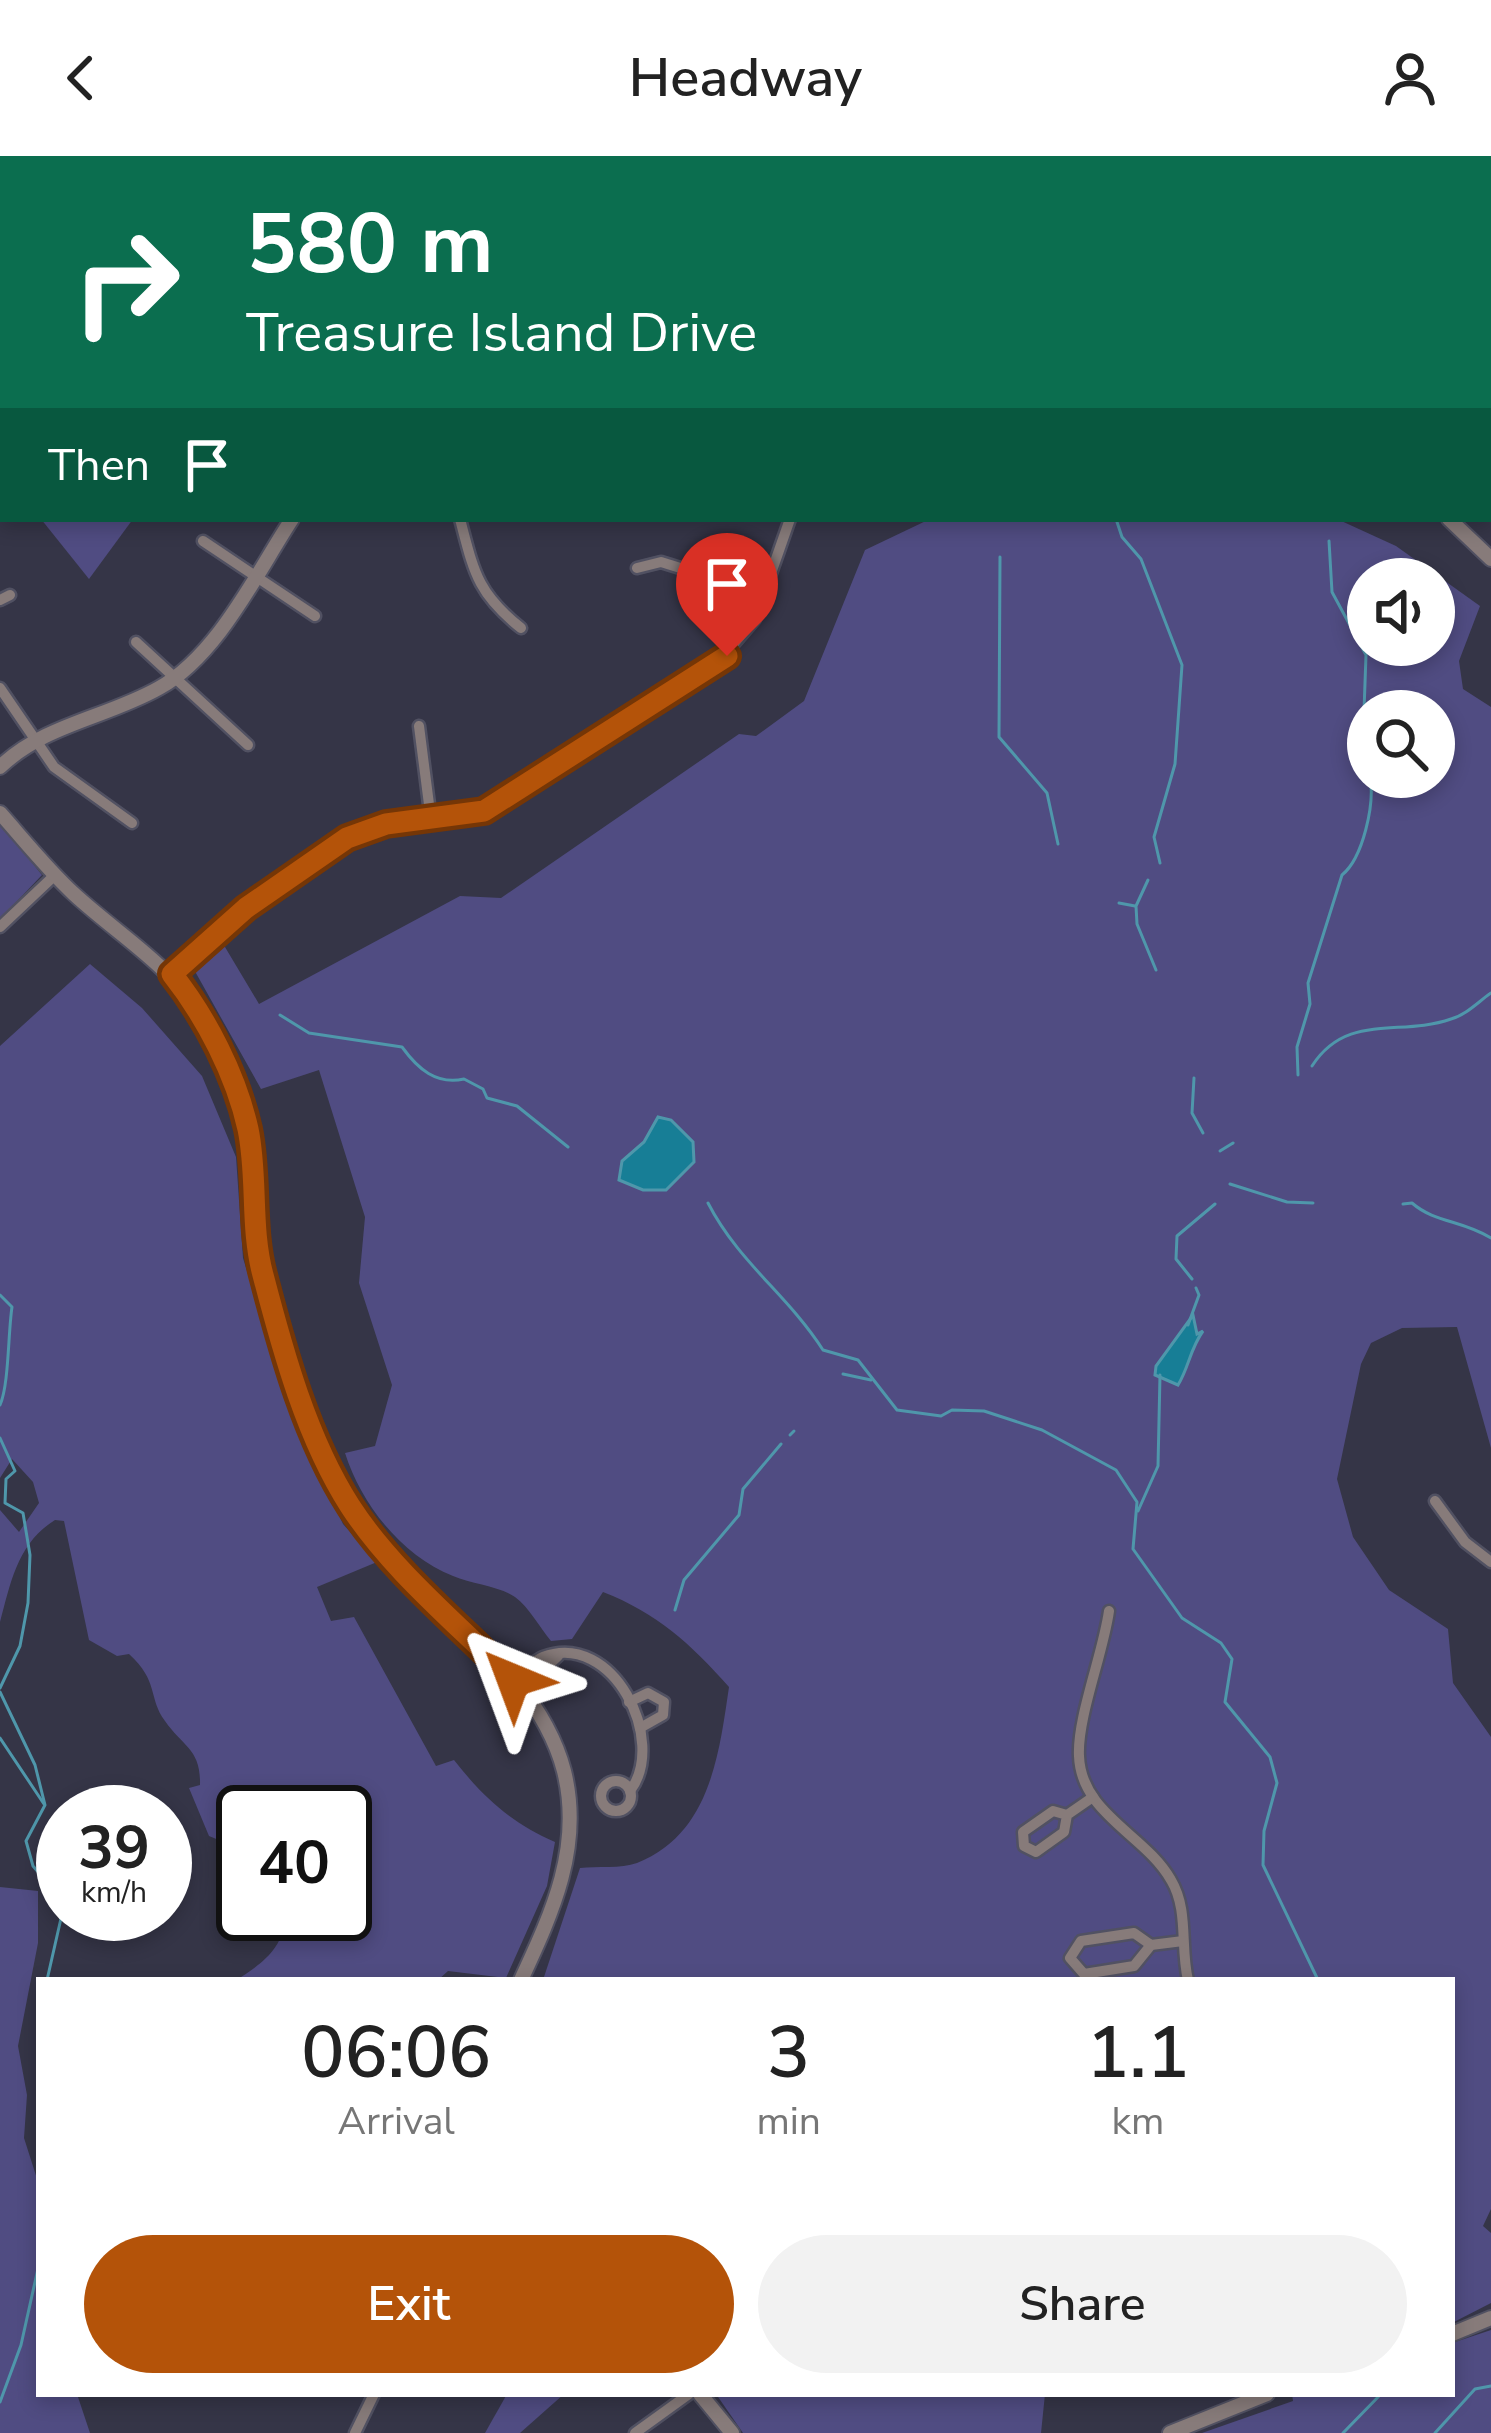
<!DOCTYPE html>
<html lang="en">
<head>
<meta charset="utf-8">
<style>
	:root { --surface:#fff; --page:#f2f2f2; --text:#222; --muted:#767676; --accent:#b45309 }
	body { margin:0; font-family:"Nunito Sans",sans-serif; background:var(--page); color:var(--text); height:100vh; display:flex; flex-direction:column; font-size:45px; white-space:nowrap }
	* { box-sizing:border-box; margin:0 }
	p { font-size:39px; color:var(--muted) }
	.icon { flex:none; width:66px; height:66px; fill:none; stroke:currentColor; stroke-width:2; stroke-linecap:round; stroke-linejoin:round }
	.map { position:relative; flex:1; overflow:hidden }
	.panel { position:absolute; left:36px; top:1821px; width:1419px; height:420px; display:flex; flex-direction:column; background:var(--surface); border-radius:0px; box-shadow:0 6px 18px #0003 }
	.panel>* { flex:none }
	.hud { position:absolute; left:0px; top:0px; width:1491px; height:366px; box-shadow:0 6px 18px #0003; background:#0b6e4f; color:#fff; overflow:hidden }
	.controls { position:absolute; left:1347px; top:402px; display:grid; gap:24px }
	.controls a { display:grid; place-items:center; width:108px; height:108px; border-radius:50%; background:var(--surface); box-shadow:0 6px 18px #0003; font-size:60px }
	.speed { position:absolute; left:36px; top:1629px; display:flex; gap:24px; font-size:60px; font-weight:700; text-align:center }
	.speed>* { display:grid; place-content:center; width:156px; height:156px; border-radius:50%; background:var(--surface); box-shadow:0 6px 18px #0003; line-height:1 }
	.speed small { font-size:30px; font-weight:400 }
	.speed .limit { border:6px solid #111; border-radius:18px; background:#fff; color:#111 }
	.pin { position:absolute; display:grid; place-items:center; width:102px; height:102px; color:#fff; margin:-123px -51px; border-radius:50% 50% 50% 0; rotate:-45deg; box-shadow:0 0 12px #0007 }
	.pin .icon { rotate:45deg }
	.me { position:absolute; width:132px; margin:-66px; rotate:316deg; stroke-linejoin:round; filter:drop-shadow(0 0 9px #0008) }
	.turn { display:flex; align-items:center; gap:42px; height:252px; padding:0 48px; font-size:54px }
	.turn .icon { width:156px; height:156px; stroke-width:2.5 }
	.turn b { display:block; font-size:84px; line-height:102px }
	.then { display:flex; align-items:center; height:114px; padding:0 48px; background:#0003; gap:24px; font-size:45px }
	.eta { display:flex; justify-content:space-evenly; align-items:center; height:204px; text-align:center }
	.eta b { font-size:72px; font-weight:600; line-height:84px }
	.action { display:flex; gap:24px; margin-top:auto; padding:24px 48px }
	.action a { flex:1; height:138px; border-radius:72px; background:var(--accent); color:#fff; font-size:48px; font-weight:600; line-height:138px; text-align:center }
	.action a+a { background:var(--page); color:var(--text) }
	header { display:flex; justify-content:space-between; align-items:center; height:156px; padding:0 48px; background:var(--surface); font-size:54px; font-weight:600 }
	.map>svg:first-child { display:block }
	.green { fill:#504c82; fill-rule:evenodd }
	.water { fill:#177e96; stroke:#4f97ab; stroke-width:3 }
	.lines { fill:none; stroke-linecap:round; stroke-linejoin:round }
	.stream { stroke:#4f97ab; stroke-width:3 }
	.minor-casing { stroke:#515162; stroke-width:15 }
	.tertiary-casing { stroke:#515162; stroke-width:18 }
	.minor { stroke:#877b7a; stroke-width:10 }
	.tertiary { stroke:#877b7a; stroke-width:14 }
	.route-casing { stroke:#753606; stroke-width:30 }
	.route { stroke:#b45309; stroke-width:21 }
</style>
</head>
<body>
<header><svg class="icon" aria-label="back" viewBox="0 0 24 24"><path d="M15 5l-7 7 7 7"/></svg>Headway<svg class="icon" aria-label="person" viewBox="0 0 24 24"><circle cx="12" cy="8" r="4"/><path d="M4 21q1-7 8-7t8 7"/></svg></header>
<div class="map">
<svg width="1491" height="2277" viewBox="0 0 1491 2277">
	<rect width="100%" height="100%" fill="#353547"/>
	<g class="green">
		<polygon points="0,0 234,0 3,3 3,337"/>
		<polygon points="41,363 133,363 89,423"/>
		<path d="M930 363H1337L1396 390 1480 450 1459 505 1463 533 1491 551V1292L1457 1171 1402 1172 1371 1187 1361 1208 1337 1323 1353 1381 1389 1434 1448 1473 1453 1527 1491 1581V2053L1483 2070 1491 2077V2147L1452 2167V1824H543L580 1712C597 1710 621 1713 637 1707 710 1678 719 1599 729 1531 691 1488 657 1457 603 1436L572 1483 551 1485C540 1472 529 1451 515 1441 499 1430 472 1428 453 1420 402 1400 361 1348 345 1297L375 1290 392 1229 359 1127 365 1061 319 914 261 933 192 810 222 786 259 848 460 740 501 742 739 578 756 580 804 545 865 394ZM1368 423H1434V489H1368ZM1368 555H1434V621H1368Z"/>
		<polygon points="0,667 42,719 0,763"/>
		<path d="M90 808 142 852 202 920 236 1001 243 1102 290 1256 343 1368 377 1406 317 1431 331 1465 354 1461 436 1610 454 1604C483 1641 511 1667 555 1686L547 1730 506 1822 448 1815 438 1824H236C261 1809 287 1790 284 1758H345V1656H243V1694L209 1680 189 1632 200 1629C201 1593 183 1591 165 1565 148 1542 159 1525 129 1498L117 1500 89 1484 64 1365 55 1364C18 1387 11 1425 0 1466V1354L19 1376 39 1347 33 1326 12 1303 0 1322V890Z"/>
		<polygon points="0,1731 38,1735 38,1787 18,1890 27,1939 24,1982 39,2029 39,2238 77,2238 90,2277 0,2277"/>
		<polygon points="1491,2174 1491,2277 1202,2277 1293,2245 1292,2238 1452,2238 1452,2187"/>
		<polygon points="507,2238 564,2238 520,2277 485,2277"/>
		<polygon points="716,2238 1045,2238 1041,2277 743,2277"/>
	</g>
	<g class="water">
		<polygon points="658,961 671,964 693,986 694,1006 666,1034 643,1034 619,1024 622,1005 644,986"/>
		<path d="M1193 1159 1197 1178 1203 1175C1190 1193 1189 1211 1178 1229L1155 1219 1156 1210Z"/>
	</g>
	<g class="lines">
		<g class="stream">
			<polyline points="74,3 74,0"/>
			<polyline points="1488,341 1491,343"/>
			<polyline points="1116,363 1122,381 1141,403 1182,509 1175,608 1154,681 1160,707"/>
			<polyline points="1329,385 1332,436 1366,499 1363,583 1368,611"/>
			<polyline points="1000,401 999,581 1047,637 1058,688"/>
			<polyline points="1148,724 1136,750 1137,768 1156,814"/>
			<polyline points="1119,747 1135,750"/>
			<path d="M280 859 309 877 402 891C418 913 436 929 464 923L483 933 487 942 517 950 568 991"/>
			<path d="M1312 910C1347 856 1400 881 1451 863 1466 859 1478 846 1491 837"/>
			<path d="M1298 919 1297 891 1310 848 1308 827 1342 719C1363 702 1375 648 1370 621"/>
			<polyline points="1194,922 1192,957 1203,977"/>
			<polyline points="1220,995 1233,987"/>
			<polyline points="1230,1028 1287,1046 1313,1047"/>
			<path d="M708 1047C739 1107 787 1138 823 1194L858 1204 897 1254 941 1260 952 1254 984 1255 1042 1274 1116 1314 1137 1346 1133 1393 1182 1462 1221 1487 1232 1503 1225 1546 1270 1601 1277 1627 1264 1675 1263 1709 1318 1824"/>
			<path d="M1403 1048 1412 1047C1435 1067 1462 1064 1491 1082"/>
			<polyline points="1192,1123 1176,1103 1177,1080 1215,1048"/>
			<path d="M0 1139 12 1151C8 1177 9 1229 0 1249"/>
			<polyline points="1188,1169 1199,1139 1196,1132"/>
			<polyline points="843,1218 871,1224"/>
			<polyline points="790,1279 794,1275"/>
			<polyline points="0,1282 15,1315 6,1323 5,1347 23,1357 30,1399 28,1447 20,1490 0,1532"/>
			<polyline points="1138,1355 1158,1310 1160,1219"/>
			<polyline points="675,1454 684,1424 739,1359 743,1333 781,1288"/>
			<polyline points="0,1536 35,1609 45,1649 26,1685 33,1710 61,1743"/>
			<polyline points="0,1582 44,1648"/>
			<polyline points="47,1824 62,1758"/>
			<polyline points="39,1956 39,1998"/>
			<polyline points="0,2246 21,2189 39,2108"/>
			<polyline points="1343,2277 1381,2238"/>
			<polyline points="1435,2277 1475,2233 1491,2230"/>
		</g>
		<defs>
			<g id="minor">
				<polyline points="340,0 344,3"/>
				<polyline points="733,0 734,3"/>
				<polyline points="312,3 315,0"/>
				<polyline points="1026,3 1028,0"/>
				<polyline points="1228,3 1230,0"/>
				<path d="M460 363C474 416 477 437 521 472"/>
				<polyline points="203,385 315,460"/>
				<polyline points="637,412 661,406 767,439"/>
				<polyline points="0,444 10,439"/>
				<polyline points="136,486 248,589"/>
				<polyline points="0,532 54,611 132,667"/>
				<polyline points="419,570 431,664"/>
				<polyline points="0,771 55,719"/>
				<polyline points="172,818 246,752 347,683 386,668 485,654 711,514 755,463 790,363"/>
				<polyline points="1435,1345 1465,1386 1491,1406"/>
				<path d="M1109 1455C1103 1498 1077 1562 1079 1600 1081 1658 1146 1679 1171 1724 1189 1754 1180 1791 1188 1824"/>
				<path d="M513 1524C522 1517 533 1505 543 1501 613 1474 668 1585 630 1635"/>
				<polyline points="522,1534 558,1500"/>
				<polyline points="629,1546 648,1537 664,1546 663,1559 640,1572"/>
				<circle cx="616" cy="1640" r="15"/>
				<polyline points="1067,1659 1064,1676 1036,1696 1024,1690 1023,1676 1053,1655 1067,1659 1093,1641"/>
				<polyline points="1151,1789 1134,1810 1084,1818 1070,1802 1081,1785 1134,1777 1151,1789 1183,1785"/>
				<polyline points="355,2277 374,2238"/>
				<polyline points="635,2277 689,2238"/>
			</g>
			<g id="tertiary">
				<polyline points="1078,0 1083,3"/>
				<polyline points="602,3 610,0"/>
				<polyline points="1449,363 1491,403"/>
				<path d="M0 611C45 568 106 562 159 532 218 499 256 418 292 363"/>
				<path d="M0 657C24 684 47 713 74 738 123 783 175 811 208 871 224 900 241 941 248 973 256 1008 250 1047 255 1082 261 1141 306 1272 335 1324 392 1429 534 1498 564 1615 583 1691 552 1757 521 1824"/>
				<polyline points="1452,2178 1491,2162"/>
				<polyline points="700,2238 732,2277"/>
				<polyline points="1170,2277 1267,2238"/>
			</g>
		</defs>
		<use href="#minor" class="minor-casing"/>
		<use href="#tertiary" class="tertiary-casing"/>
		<use href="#minor" class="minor"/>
		<use href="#tertiary" class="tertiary"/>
	</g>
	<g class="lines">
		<defs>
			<path id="route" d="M513 1524C459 1469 392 1415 350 1350 307 1283 283 1196 263 1119 250 1071 258 1021 248 973 236 919 206 861 172 818L246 752 347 682 386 668 484 655 727 500"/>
		</defs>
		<use href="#route" class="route-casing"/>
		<use href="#route" class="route"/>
	</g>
</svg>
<div class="controls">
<a><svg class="icon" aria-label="sound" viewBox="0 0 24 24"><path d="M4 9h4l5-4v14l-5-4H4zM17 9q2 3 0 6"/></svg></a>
<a><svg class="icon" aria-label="search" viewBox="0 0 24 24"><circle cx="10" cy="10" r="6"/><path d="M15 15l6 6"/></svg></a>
</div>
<div class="speed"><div>39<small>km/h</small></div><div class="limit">40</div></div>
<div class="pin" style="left:727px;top:500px;background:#d93025"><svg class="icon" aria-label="arrive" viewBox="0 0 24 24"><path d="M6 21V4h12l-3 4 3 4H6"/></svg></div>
<svg class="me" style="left:513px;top:1524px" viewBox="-20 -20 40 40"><path d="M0-17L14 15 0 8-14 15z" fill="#b45309" stroke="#fff" stroke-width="4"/></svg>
<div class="hud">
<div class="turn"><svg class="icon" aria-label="right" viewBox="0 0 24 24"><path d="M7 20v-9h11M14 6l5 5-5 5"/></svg><div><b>580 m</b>Treasure Island Drive</div></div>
<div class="then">Then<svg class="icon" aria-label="arrive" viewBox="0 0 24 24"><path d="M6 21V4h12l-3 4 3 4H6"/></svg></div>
</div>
<section class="panel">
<div class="eta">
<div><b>06:06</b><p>Arrival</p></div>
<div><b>3</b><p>min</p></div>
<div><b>1.1</b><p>km</p></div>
</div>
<div class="action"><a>Exit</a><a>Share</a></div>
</section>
</div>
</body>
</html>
